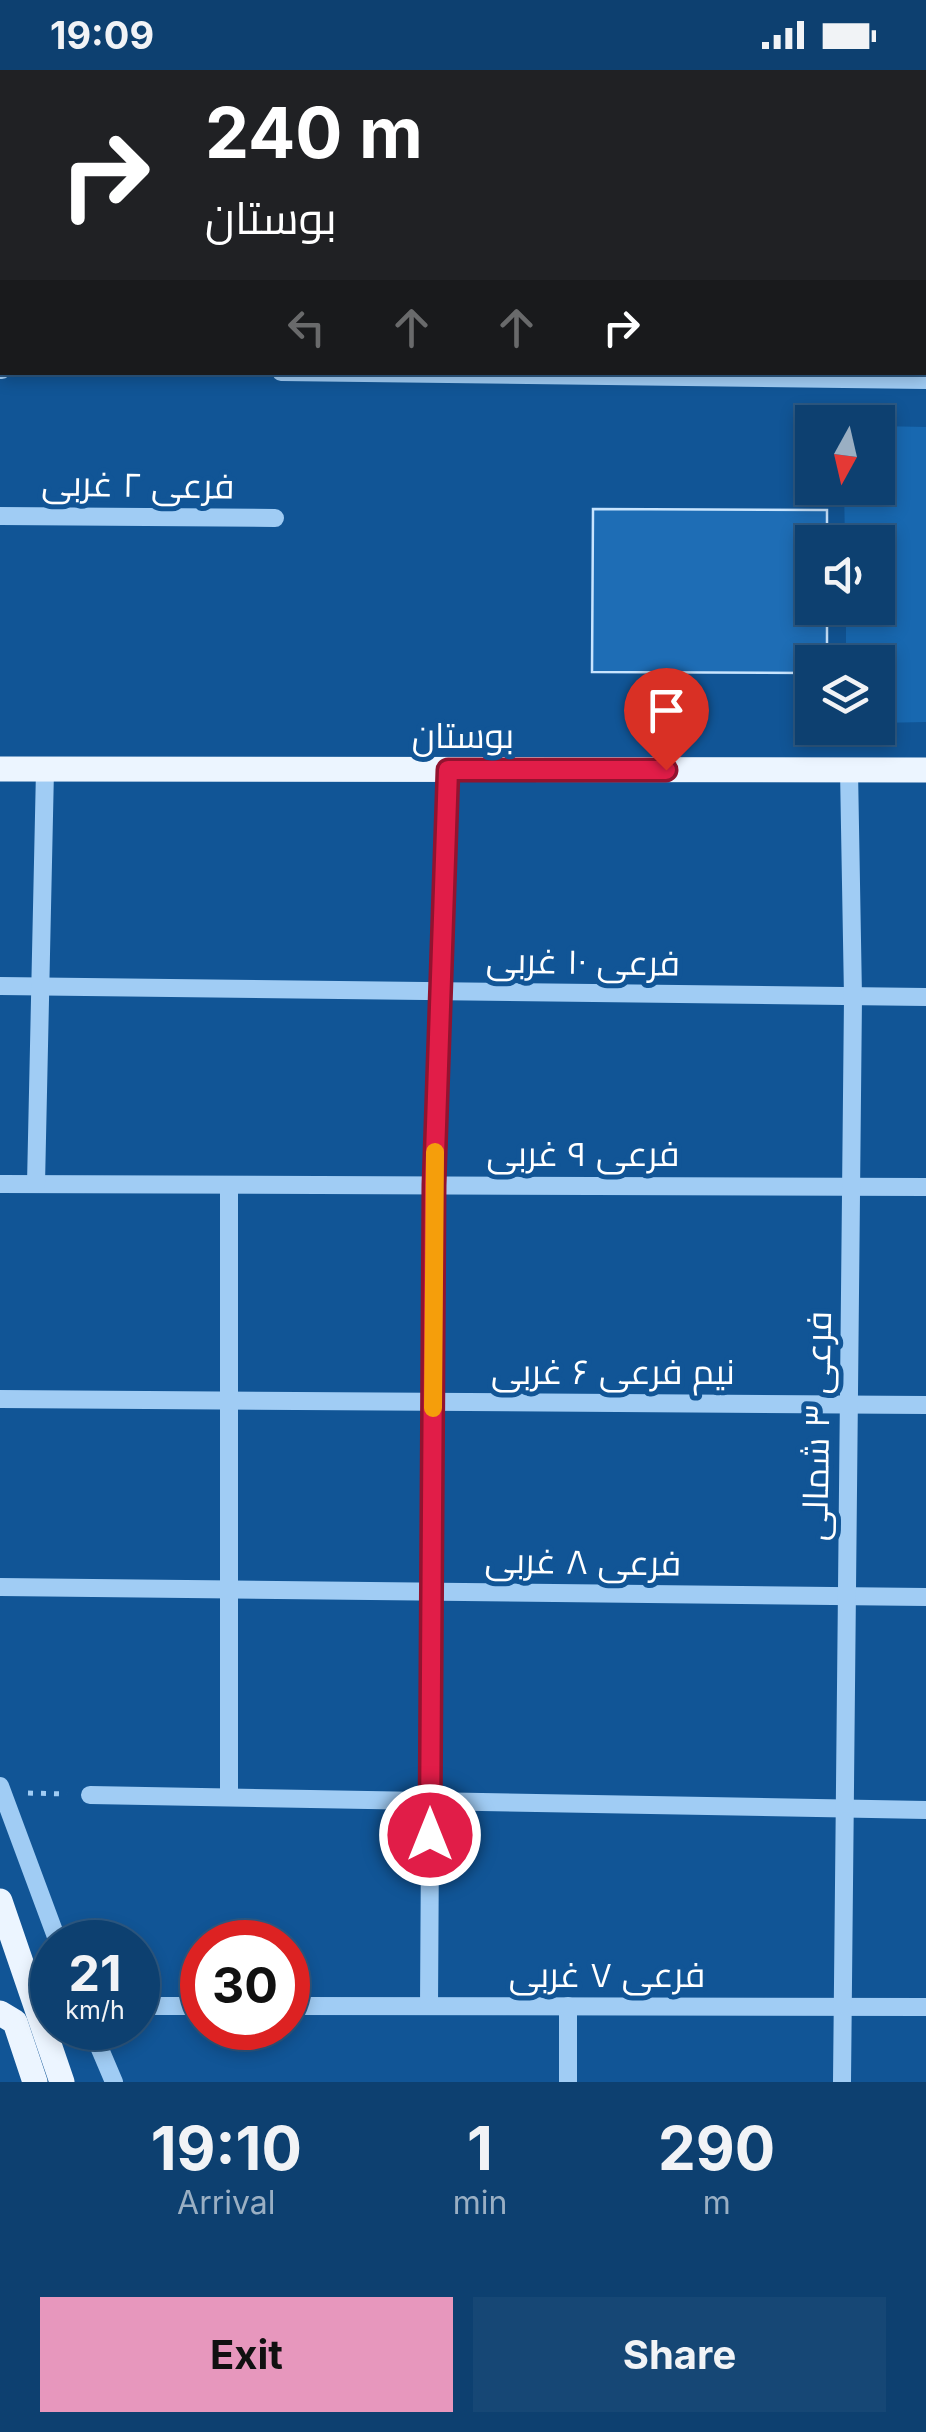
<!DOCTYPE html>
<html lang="en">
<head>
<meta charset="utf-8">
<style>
	:root { --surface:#0d4070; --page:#164775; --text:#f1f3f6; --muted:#9aafc3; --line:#2d5983; --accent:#e797bd }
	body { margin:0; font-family:Inter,Cairo,sans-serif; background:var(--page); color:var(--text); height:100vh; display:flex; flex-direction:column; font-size:38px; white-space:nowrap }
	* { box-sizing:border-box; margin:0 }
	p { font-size:32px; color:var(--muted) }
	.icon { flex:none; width:55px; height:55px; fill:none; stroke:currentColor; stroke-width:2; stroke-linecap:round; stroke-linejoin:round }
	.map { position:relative; height:2012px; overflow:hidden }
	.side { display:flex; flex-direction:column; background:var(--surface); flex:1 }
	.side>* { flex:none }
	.top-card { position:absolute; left:0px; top:0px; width:928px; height:305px; box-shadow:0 5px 15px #0003,0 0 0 2px var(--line); background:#202124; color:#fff; overflow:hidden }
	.needle { width:65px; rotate:188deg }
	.fabs { position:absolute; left:795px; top:335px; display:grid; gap:20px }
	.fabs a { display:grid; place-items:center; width:100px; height:100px; border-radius:0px; background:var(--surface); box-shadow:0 5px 15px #0003,0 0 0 2px var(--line); font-size:50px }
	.speed { position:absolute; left:30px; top:1850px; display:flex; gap:20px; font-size:50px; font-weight:700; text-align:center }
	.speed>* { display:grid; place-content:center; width:130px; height:130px; border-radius:50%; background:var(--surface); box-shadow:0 5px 15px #0003,0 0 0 2px var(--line); line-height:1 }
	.speed small { font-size:25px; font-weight:400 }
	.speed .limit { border:15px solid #d22; background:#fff; color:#111 }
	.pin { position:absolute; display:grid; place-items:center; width:85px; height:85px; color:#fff; margin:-102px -42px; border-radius:50% 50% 50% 0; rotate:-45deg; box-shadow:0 0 10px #0007 }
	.pin .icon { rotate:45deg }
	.me { position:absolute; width:110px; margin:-55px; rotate:0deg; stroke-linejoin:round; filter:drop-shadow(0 0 8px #0008) }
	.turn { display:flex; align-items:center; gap:35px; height:210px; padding:0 40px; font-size:45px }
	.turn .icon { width:130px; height:130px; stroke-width:2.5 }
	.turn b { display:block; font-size:70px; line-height:85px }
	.lanes { display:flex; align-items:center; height:95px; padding:0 40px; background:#0003; justify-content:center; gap:50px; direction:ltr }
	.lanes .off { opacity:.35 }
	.eta { display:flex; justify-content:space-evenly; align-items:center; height:170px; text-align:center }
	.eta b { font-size:60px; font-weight:700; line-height:70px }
	.cta { display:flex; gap:20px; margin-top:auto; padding:20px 40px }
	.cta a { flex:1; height:115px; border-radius:0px; background:var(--accent); color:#111; font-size:40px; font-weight:700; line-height:115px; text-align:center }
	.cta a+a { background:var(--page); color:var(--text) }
	.status { display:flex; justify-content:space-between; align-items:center; height:70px; padding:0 50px; background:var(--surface); direction:ltr }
	.status svg { height:28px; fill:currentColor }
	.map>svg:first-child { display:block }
	.green { fill:#1868b0 }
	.building { fill:#1e6db5; stroke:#c8e4fe; stroke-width:2.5 }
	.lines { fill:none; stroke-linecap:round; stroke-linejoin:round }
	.path { stroke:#a0ccf4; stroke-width:5; stroke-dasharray:5 8; stroke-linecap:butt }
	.minor { stroke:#a0ccf4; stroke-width:18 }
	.major { stroke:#ecf5ff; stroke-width:25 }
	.route-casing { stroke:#92132f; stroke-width:25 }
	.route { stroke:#e11d48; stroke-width:18 }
	.slow { stroke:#f59e0b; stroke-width:18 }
	.labels { text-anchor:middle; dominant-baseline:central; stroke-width:10; stroke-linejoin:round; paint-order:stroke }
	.street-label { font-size:35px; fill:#fff; stroke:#115596 }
</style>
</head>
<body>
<div class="status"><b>19:09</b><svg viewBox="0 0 49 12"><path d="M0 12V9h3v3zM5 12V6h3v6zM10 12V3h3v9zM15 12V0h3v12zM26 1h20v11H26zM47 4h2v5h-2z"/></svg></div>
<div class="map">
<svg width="926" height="2012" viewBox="0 0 926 2012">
	<rect width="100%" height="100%" fill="#115596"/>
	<g class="green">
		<polygon points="433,0 720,0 433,2"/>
		<polygon points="878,356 926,357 926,652 878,653 878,592 846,592 846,538 878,538 878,472 845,472 844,418 878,418"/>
	</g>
	<g class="building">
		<polygon points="926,74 926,276 925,276"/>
		<polygon points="593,439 827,440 827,472 812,472 812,538 827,538 827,592 812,592 812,603 592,602"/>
	</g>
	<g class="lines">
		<polyline class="path" points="28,1723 67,1724"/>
		<g class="minor">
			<polyline points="399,2 399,0"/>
			<polyline points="0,300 2,300"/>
			<polyline points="281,302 926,310"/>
			<polyline points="0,446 275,448"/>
			<polyline points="0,916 926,927"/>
			<polyline points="0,1114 926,1117"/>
			<polyline points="36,1114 45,700"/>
			<polyline points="0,1329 926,1335"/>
			<polyline points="0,1517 926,1527"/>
			<polyline points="0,1716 58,1872"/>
			<polyline points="90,1725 926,1740"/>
			<polyline points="229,1727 229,1115"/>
			<polyline points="138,1936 202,1936"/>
			<polyline points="288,1936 926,1937"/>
			<polyline points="429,1936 434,1115 448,700"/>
			<polyline points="91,1958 114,2012"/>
			<polyline points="568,2012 568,1936"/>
			<polyline points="842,2012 853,927 849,700"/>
		</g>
		<g class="major">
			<polyline points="0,699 926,700"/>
			<polyline points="0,1831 62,2012"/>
			<polyline points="0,1943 15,1952 35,2012"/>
		</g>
	</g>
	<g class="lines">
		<defs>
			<polyline id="route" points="430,1765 434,1115 448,700 666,700"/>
		</defs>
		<use href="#route" class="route-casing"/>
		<use href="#route" class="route"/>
		<polyline class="slow" points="433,1338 435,1082"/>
	</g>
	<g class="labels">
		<g class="street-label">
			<text transform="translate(138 414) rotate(1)">فرعی ۲ غربی</text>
			<text x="463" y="665">بوستان</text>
			<text transform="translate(583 891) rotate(1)">فرعی ۱۰ غربی</text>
			<text x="583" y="1083">فرعی ۹ غربی</text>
			<text x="613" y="1301">نیم فرعی ۶ غربی</text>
			<text transform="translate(816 1356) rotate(-89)">فرعی ۳ شمالی</text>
			<text transform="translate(583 1491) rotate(1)">فرعی ۸ غربی</text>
			<text x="607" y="1904">فرعی ۷ غربی</text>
		</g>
	</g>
</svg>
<div class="fabs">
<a><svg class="needle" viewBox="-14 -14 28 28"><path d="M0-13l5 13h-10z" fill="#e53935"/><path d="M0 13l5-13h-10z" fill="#9aafc3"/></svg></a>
<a><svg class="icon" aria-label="sound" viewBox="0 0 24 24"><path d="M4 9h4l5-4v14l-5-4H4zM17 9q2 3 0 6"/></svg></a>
<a><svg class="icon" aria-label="layers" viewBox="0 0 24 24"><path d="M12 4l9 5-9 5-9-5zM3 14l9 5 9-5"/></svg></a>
</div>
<div class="speed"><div>21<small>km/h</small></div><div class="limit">30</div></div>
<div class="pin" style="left:666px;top:700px;background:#d93025"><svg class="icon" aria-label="arrive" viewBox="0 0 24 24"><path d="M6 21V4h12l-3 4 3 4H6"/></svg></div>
<svg class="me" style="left:430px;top:1765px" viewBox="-20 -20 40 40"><circle r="17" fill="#e11d48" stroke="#fff" stroke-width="3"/><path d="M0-11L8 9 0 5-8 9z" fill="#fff"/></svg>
<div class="top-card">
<div class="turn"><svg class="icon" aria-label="right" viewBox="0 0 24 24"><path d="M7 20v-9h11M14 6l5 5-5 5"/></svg><div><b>240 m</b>بوستان</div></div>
<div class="lanes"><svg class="icon off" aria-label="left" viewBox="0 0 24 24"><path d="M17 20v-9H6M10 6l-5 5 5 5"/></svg><svg class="icon off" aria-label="ahead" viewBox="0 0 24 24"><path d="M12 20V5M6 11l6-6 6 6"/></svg><svg class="icon off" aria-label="ahead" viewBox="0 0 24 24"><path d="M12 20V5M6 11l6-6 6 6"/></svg><svg class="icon" aria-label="right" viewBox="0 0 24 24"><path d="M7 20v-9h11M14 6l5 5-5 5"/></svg></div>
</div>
</div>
<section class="side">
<div class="eta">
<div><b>19:10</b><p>Arrival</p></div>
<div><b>1</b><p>min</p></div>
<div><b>290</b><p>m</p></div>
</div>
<div class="cta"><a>Exit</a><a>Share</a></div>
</section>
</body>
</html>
